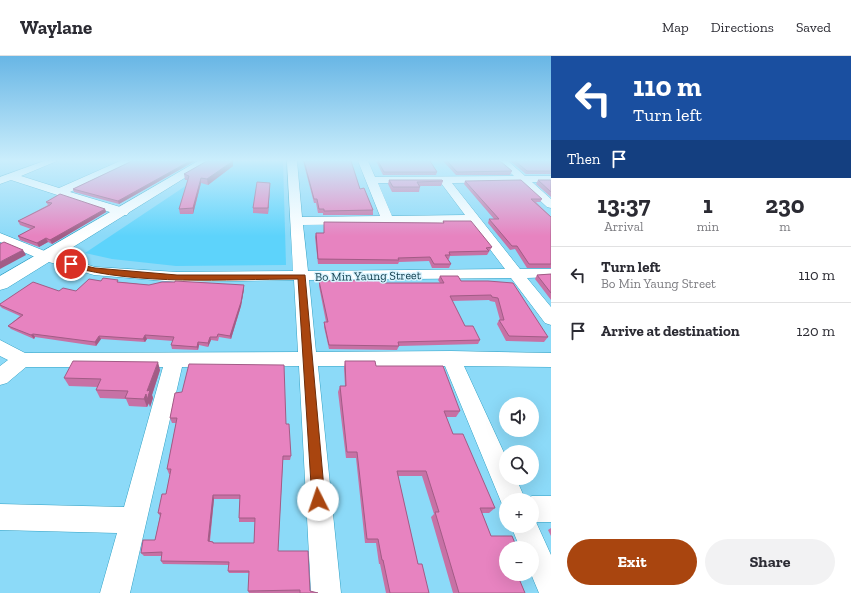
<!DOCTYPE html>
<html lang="en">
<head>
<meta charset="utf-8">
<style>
	:root { --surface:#fff; --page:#f2f2f3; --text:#2b2b33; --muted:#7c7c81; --line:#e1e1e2; --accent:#a9450f }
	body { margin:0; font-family:"Zilla Slab",serif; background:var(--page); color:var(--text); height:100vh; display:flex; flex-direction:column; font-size:15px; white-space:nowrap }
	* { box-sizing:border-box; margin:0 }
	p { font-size:13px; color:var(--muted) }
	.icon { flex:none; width:22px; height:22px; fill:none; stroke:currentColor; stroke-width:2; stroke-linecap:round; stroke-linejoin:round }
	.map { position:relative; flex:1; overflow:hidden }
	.panel { display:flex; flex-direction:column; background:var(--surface); width:300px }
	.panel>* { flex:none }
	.guide { background:#1a4fa0; color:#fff; overflow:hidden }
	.fabs { position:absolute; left:499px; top:341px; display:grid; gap:8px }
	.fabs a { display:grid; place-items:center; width:40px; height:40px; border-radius:50%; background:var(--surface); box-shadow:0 4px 16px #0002; font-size:20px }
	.pin { position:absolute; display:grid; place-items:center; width:34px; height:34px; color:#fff; margin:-17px; border:2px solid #fff; border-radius:50%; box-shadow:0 1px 4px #0007 }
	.me { position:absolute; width:44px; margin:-22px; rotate:356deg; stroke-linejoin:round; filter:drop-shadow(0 0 3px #0008) }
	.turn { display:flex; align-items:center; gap:14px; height:84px; padding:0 16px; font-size:18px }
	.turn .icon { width:52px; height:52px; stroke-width:2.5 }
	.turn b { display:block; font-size:28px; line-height:34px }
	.then { display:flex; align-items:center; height:38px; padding:0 16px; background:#0003; gap:8px; font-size:15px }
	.eta { display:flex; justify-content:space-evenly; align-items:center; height:68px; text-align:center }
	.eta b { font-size:24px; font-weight:800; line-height:28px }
	.cta { display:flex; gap:8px; margin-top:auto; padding:8px 16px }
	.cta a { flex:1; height:46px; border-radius:24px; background:var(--accent); color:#fff; font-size:16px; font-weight:800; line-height:46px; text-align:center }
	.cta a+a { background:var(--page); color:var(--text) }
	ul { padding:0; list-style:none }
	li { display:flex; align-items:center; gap:12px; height:56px; padding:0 16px; border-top:1px solid var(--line) }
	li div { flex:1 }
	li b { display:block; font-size:15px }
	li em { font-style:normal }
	header { display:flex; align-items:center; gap:24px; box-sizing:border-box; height:56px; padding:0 20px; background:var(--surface); border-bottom:1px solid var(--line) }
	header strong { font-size:19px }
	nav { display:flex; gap:22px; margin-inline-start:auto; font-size:14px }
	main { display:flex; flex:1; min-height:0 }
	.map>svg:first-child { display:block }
	.built { fill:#5dd3fb }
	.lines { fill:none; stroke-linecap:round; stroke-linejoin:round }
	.minor-casing { stroke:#32a1c4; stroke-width:1 }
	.tertiary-casing { stroke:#32a1c4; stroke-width:1 }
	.minor { fill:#fff; fill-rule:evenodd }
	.tertiary { fill:#fff; fill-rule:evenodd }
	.wall { fill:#c771a5; fill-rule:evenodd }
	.shaded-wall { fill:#a25c86 }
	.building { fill:#e783c0; stroke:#a25c86; fill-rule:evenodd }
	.route { fill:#a9450f; stroke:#6e2d0a }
	.labels { text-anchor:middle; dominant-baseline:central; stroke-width:3; stroke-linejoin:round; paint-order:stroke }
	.street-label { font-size:12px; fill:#0d3b4a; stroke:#d8f3fe }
</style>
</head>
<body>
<header>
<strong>Waylane</strong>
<nav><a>Map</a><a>Directions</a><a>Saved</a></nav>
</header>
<main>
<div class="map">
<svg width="551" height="537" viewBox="0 0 551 537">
	<rect width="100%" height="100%" fill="#8cdaf8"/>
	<polygon class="built" points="223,105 283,105 286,209 176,210 112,203 85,197"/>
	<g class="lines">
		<defs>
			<g id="minor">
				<polygon points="44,105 57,105 21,120 59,132 120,105 132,105 130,107 70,136 127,153 129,156 127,159 119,159 11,124 0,128 0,121"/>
				<path d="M287 105H297L302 161 380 160 358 105H368L375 121 514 120 498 105H508L525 120H551V126H532L551 143V152L547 151 520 126 452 127 520 213H551V221L527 222 551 251V269L545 267 511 222 309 224 316 296 451 295 551 297V311L464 310 506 401V422H516L525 443 532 440H551V466H536L551 499V537H539L531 518 532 492H520L511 470H532V444H506V454L504 453 445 310H318L341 537H311L299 310 182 311 130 537H100L117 477 0 474V448L124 451 163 311H26L7 327 0 329V310L8 304 0 300V284L25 297 298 296 294 224 177 226 94 219 42 204 0 186V177L52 198 95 211 177 216 293 215ZM378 127H441L465 159 392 160ZM470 167 505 213 308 215 303 169Z"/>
			</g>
			<polygon id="tertiary" points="198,105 212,105 7,232 0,234 0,220"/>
		</defs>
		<use href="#minor" class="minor-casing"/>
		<use href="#tertiary" class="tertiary-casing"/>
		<use href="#minor" class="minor"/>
		<use href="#tertiary" class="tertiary"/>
	</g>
	<g class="wall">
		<polygon points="131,105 195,105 119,148 74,136 73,133 130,106"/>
		<polygon points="233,105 233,110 208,129 201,127 193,158 180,158 179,153 188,124 185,124 184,118"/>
		<polygon points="303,105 351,105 360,133 373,154 373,159 323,159 323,157 318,157 316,147 314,147"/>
		<polygon points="376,105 430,105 437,116 436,119 383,119"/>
		<polygon points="443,105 500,105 512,115 510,119 456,119"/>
		<polygon points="510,105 551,105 551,118 526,118"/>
		<polygon points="389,124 443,125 441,130 419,130 420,131 419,136 392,136 388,128"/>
		<polygon points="538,124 551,124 551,141 536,128"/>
		<polygon points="465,125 542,143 540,146 536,146 551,161 551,212 527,212 515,193 510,194 488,167 489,163 494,163 464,128"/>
		<polygon points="270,127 268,158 253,157 253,152"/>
		<polygon points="46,146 105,153 106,156 52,188 48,186 39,191 20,184 18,180 31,173 20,169 18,165 48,149"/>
		<polygon points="443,165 492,191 487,199 450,200 449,203 448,203 451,208 449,212 432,212 429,205 399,206 398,208 318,208 315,181 316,177 324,177 324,166 443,167"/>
		<polygon points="551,218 551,244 535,223 537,219"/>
		<polygon points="440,220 461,225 488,225 548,281 544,286 506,285 497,268 499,264 500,264 495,246 490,245 489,244 452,245 465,270 480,284 478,288 399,290 397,294 329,293 324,271 324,266 326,266 319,230 319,225 381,227 440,227 438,224"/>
		<polygon points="101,225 119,226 149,229 244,229 244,233 241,250 231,283 219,281 218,285 211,284 208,291 199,289 198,294 172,293 171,289 173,285 147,283 145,286 101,283 96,290 35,281 34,283 11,273 8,270 20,260 2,252 0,250 0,248 59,235 76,235"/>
		<polygon points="345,305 376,310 460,355 456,361 446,361 453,378 495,452 489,457 482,457 491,480 506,492 525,537 453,537 431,461 434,458 422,420 398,420 418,508 429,537 386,537 380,508 379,508 376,487 365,487 356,402 346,402 338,336 340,330 345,330 344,312"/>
		<polygon points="160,314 152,339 153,342 150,351 149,347 147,351 129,350 126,343 100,342 96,334 98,331 69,330 64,322"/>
		<path d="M175 337 286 368 291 400 290 404H283L278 495 310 535 318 537H249L248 535 249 517H229L228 515 229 509 163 508 161 505 162 500H144L141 497 155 484 160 460 158 457 166 438 170 418H169L167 413 176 367H172L170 362ZM214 443H240L239 462V466H255L254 487H214L213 486 210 485Z"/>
		<polygon points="551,472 551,480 548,474"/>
	</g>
	<g class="shaded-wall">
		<polygon points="190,105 195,105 119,148 118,145"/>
		<polygon points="233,105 233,110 208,129 207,123"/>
		<polygon points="201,122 201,127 193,158 193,152"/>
		<polygon points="270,127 270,132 268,158 268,152"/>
		<polygon points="105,153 106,156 52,188 50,184"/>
		<polygon points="46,182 48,186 39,191 37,187"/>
		<polygon points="23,194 26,199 0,213 0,206"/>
		<polygon points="244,229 244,233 241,250 231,283 230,280"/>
		<polygon points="33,278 35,281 34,283 31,279"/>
		<polygon points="145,279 147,283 145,286 143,283"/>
		<polygon points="99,280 101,283 96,290 95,286"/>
		<polygon points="210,281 211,284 208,291 208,287"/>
		<polygon points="198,286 199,289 198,294 197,291"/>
		<polygon points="158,306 160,314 152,339 153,342 150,351 149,347 147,351 144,343"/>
		<polygon points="213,439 214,443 209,489 208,485"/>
	</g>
	<g class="building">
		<polygon points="131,105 190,105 118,145 73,133 130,106"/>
		<polygon points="207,105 233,105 207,123 201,122 193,152 179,153 189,120 184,118"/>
		<polygon points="304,105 351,105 360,133 364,132 373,154 324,155 324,153 319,153 317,143 314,143"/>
		<polygon points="378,105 430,105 437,116 384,116"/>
		<polygon points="447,105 500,105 512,115 457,116"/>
		<polygon points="515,105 551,105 551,115 527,115"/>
		<polygon points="389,124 442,124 443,125 417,126 420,131 393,131"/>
		<polygon points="521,124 542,143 531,143 551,161 551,208 529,208 517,190 512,190 489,163 499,163 465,125"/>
		<polygon points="538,124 551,124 551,136"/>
		<polygon points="257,126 270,127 268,152 253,152"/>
		<polygon points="60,138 105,153 50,184 46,182 37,187 18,180 35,171 18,165 50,149 52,147 46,146"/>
		<polygon points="443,165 471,165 492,191 486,192 489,195 449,196 450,199 445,199 451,208 434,208 430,201 398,202 399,204 318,203 316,177 324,177 324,166 444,167"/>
		<polygon points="4,186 23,194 0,206 0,188"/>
		<polygon points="551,218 551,237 537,219"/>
		<polygon points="440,220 458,220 461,225 488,225 513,227 548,281 509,280 499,264 504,264 498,242 492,241 491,239 450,240 465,270 473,270 480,284 398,286 399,290 329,289 324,266 328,266 319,225 380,224 381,227 444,227"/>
		<polygon points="103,222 118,224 117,226 149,229 162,226 175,226 175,225 244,229 241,246 230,280 218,278 217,281 210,281 208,287 198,286 197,291 171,289 174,281 145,279 143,283 99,280 95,286 33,278 31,279 8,270 23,259 0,249 0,248 33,226 59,235 63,232 76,235 89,223 101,225"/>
		<polygon points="73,305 158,306 147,335 150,334 147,344 146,338 144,343 125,342 128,335 96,334 101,323 64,322"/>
		<polygon points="345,305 375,305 376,310 443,310 460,355 444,355 453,378 463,378 495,452 480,452 491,480 512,480 517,492 506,492 506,518 517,518 525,537 459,537 435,456 439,456 426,415 397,415 418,508 422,508 429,537 390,537 383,504 382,504 378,483 367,483 357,396 347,396 340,330 346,330"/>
		<path d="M189 308 284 309 286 368H289L291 400H283L278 495H308L310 535 318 537H300V534L248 535 249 515H228L229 506 161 505 162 496 141 497 143 484H155L161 457H158L162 438H166L171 413H167L177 362H170L175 337 182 336ZM213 439H240L239 462H255L254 487H213V486L208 485Z"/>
	</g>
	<linearGradient id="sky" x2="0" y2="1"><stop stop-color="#68b6e5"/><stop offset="0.58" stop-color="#cbeefc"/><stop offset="1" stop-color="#cbeefc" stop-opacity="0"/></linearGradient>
	<rect width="551" height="180" fill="url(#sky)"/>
	<path class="route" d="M68 206 95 212 177 219H305L325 444 323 448 318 450 314 448 312 444 298 223C224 223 140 230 68 210Z"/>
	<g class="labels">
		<g class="street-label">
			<text transform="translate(368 220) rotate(-1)">Bo Min Yaung Street</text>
		</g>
	</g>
</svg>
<div class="fabs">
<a><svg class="icon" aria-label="sound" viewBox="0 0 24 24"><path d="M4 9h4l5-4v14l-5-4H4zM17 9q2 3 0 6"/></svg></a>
<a><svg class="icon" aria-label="search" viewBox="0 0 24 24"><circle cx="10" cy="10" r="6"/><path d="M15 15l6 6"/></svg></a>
<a>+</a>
<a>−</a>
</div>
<div class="pin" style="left:71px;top:208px;background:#d93025"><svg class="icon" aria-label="arrive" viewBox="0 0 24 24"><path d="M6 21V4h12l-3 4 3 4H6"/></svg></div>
<svg class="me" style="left:318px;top:444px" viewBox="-20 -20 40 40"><circle r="19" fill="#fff"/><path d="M0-13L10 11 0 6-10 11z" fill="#a9450f"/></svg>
</div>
<section class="panel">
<div class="guide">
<div class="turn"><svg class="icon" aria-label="left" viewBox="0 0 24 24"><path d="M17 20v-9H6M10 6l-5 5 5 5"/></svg><div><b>110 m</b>Turn left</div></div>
<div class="then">Then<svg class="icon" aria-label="arrive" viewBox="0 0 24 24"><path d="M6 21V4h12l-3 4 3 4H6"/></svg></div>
</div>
<div class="eta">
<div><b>13:37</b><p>Arrival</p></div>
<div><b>1</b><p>min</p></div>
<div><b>230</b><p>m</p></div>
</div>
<ul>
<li><svg class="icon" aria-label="left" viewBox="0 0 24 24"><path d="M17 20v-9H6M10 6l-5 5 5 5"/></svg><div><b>Turn left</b><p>Bo Min Yaung Street</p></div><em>110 m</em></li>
<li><svg class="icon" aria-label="arrive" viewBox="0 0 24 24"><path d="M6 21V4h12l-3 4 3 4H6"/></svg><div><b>Arrive at destination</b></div><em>120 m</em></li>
</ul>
<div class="cta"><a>Exit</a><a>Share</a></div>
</section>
</main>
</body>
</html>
